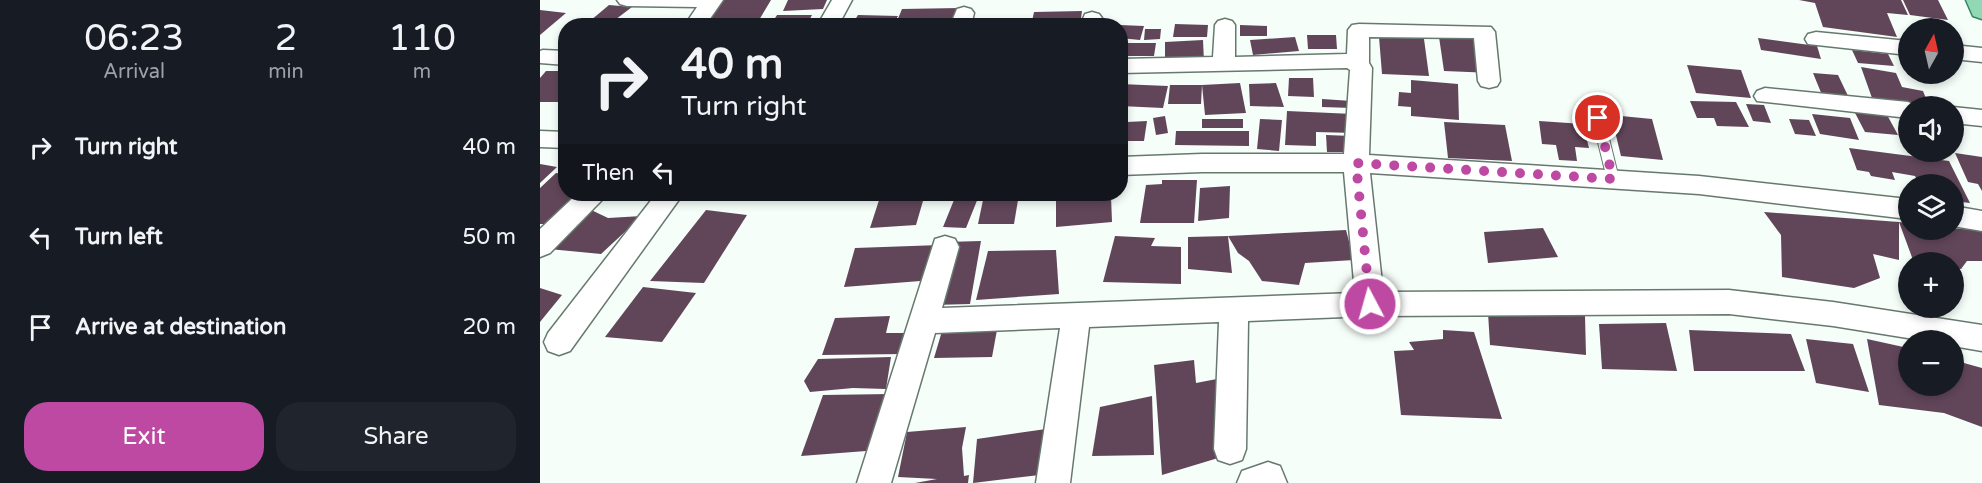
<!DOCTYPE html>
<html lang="en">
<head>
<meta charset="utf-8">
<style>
	:root { --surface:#171b24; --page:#20242c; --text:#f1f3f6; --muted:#9ea1a6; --accent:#be49a2 }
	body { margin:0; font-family:"Varela Round",sans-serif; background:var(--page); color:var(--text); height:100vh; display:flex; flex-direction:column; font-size:22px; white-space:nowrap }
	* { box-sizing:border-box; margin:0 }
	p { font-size:20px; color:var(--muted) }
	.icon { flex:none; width:33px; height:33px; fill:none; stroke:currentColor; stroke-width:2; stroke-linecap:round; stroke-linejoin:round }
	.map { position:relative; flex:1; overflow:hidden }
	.sheet { display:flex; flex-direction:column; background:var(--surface); width:540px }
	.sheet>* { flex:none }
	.top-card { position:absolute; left:18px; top:18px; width:570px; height:183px; border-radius:24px; box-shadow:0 3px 9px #0003; background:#171b24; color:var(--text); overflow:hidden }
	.needle { width:39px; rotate:8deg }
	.controls { position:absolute; left:1358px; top:18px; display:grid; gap:12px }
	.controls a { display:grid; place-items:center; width:66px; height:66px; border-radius:50%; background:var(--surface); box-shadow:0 3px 9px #0003; font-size:30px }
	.pin { position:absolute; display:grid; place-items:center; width:51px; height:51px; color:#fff; margin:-26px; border:3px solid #fff; border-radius:50%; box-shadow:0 2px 6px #0007 }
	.me { position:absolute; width:66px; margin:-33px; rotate:354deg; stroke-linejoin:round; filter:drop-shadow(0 0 4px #0008) }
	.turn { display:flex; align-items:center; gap:21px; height:126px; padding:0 24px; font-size:27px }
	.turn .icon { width:78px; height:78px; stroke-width:2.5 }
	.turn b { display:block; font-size:42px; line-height:51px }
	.then { display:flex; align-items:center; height:57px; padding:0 24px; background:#0003; gap:12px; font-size:22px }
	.eta { display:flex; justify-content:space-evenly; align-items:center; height:102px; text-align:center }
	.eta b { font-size:36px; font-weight:600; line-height:42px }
	.primary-button { display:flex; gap:12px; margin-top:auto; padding:12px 24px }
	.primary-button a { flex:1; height:69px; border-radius:24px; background:var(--accent); color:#fff; font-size:24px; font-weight:600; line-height:69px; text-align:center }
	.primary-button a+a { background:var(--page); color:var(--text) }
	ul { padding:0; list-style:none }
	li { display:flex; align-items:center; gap:18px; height:90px; padding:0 24px }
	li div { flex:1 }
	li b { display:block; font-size:22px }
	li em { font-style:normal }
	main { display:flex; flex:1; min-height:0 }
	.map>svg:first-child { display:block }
	.building { fill:#614659 }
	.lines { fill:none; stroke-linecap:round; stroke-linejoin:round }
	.lane-casing { stroke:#67796e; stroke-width:2 }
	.street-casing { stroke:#67796e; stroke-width:3 }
	.primary-casing { stroke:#36865f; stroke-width:3 }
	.lane { fill:#fff; fill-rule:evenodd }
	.street { fill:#fff; fill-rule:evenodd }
	.primary { fill:#91d8b5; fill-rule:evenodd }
	.route { stroke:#be49a2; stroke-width:10; stroke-dasharray:0 18 }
</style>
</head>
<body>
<main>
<section class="sheet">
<div class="eta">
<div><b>06:23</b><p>Arrival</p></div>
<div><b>2</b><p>min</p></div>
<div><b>110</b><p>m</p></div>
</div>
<ul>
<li><svg class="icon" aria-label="right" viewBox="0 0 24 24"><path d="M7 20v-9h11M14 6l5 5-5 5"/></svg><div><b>Turn right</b></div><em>40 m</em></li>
<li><svg class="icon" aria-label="left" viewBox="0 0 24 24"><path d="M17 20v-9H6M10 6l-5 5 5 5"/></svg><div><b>Turn left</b></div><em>50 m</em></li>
<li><svg class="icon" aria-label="arrive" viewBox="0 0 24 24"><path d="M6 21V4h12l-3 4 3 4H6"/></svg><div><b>Arrive at destination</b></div><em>20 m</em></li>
</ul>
<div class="primary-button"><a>Exit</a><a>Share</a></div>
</section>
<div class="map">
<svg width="1442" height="483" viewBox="0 0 1442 483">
	<rect width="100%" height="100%" fill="#f6fef9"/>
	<g class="building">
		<polygon points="182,0 231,0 216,25 165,26"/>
		<polygon points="248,0 287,0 283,9 243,11"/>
		<polygon points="1259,0 1361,0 1368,15 1347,13 1357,37 1283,27 1275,3"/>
		<polygon points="1363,0 1398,0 1408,20 1370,15"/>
		<polygon points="69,5 92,7 67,26 44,26"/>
		<polygon points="419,8 413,26 355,26 362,9"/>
		<polygon points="0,10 26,13 0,35"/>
		<polygon points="542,11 540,26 491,26 494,12"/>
		<polygon points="237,15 272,15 266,26 230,26"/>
		<polygon points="318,15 358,16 352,26 311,26"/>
		<polygon points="635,24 668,25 667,37 633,37"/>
		<polygon points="580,25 604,26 600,40 580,38"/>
		<polygon points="700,25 727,26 727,36 700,36"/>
		<polygon points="605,29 621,29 620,39 604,40"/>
		<polygon points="898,30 945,31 953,73 904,71"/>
		<polygon points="767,35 796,35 797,49 768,49"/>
		<polygon points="755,37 759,51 713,55 710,40"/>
		<polygon points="839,37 884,39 889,76 842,74"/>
		<polygon points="1218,38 1277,46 1281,59 1221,50"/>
		<polygon points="663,40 664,62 625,63 625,42"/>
		<polygon points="580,43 616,43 614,56 580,56"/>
		<polygon points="1312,50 1348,54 1354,66 1318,63"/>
		<polygon points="1147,65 1201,70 1211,98 1156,93"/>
		<polygon points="1321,67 1356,73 1362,87 1383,91 1389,106 1332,98"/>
		<polygon points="6,71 26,71 26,102 0,102 0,78"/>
		<polygon points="1273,73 1298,75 1309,98 1282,95"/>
		<polygon points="749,78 773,78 774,97 748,96"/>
		<polygon points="871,80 918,84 919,120 871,116 871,107 858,106 859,92 871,93"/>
		<polygon points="700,83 706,113 665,115 662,85"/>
		<polygon points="736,83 744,107 710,106 709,84"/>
		<polygon points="580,84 628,86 623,108 580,106"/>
		<polygon points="630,85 662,85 661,104 628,104"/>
		<polygon points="782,99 812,101 812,108 782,107"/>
		<polygon points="1150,101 1196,102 1209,127 1177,126 1174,118 1157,118"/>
		<polygon points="1206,104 1224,105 1231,123 1213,121"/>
		<polygon points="747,111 813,114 814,133 776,132 776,146 745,145"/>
		<polygon points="1314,111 1346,113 1358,135 1325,132"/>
		<polygon points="1272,114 1310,118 1319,140 1280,134"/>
		<polygon points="1071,115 1112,119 1123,160 1081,156"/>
		<polygon points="625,116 628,133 616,135 613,118"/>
		<rect x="662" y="119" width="41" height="9"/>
		<polygon points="720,119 742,120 739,151 717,149"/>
		<polygon points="1249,119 1269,120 1276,136 1255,134"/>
		<polygon points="607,121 604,141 584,141 587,122"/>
		<polygon points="999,121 1043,124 1049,148 1035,147 1037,161 1019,160 1016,145 1002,144"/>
		<polygon points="904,122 965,125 972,161 908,158"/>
		<polygon points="636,131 709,131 709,146 635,145"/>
		<polygon points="786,135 812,136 813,152 787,152"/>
		<polygon points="1309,148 1409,161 1430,203 1413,201 1413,184 1379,184 1375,176 1352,172 1355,180 1331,176 1329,172 1317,170"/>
		<polygon points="1415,153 1442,157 1442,191 1438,184 1428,182"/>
		<polygon points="0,164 17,167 0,183"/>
		<polygon points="16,173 26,174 26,194 37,194 4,224 0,224 0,188"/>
		<polygon points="622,180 657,180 654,223 600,223 606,185 622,184"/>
		<polygon points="690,186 689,218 658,221 660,188"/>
		<polygon points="341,194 385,194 376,225 330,228"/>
		<polygon points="525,194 560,194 560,197 571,196 572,222 516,227 516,199 525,198"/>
		<polygon points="438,198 426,228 403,227 414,200"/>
		<polygon points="443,200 478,200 474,224 438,224"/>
		<polygon points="45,207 68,218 102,216 61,254 9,249"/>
		<polygon points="166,210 207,215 164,283 110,281"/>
		<polygon points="1224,212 1359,222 1368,223 1368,230 1413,228 1442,231 1442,261 1427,261 1421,269 1413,268 1413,262 1373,260 1359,222 1359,260 1333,254 1340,278 1314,288 1242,277 1241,235"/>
		<polygon points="1003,228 1018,257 948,263 944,232"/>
		<polygon points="806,230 814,260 765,263 759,285 722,281 709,261 698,253 688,236"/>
		<polygon points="575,236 615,238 611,246 641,247 641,284 563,282"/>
		<polygon points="688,236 692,273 648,269 648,237"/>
		<polygon points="441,241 430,304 393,305 406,242"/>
		<polygon points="400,245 393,280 304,287 315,248"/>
		<polygon points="516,250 519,294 436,300 448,251"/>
		<polygon points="103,287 156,293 122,342 65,337"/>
		<polygon points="0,288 22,295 0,322"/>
		<polygon points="948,313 1045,316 1046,355 950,345"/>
		<polygon points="350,316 346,333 366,333 363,354 282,355 295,318"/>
		<polygon points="1126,323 1137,371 1062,369 1059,324"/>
		<polygon points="457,330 452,357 394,358 402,331"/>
		<polygon points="903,330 934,332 962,419 861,415 854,351 874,350 869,342 903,339"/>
		<polygon points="1149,330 1251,334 1265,371 1154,371"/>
		<polygon points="1266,339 1313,344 1329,392 1276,383"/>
		<polygon points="1327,339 1368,348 1368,386 1413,386 1413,360 1442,368 1442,427 1404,413 1339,405"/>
		<polygon points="351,357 346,389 313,388 270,392 264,381 278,359"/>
		<polygon points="654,360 656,383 682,378 688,455 622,475 614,365"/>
		<polygon points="350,394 339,450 261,456 283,395"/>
		<polygon points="612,396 614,455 552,456 560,407"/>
		<polygon points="426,427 422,448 424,476 429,475 428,483 375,483 397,479 358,477 367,432"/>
		<polygon points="506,429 508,474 433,483 437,439"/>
	</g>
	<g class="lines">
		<defs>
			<polygon id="lane" points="1058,114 1064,118 1079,179 1073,184 1067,179 1052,118"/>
			<g id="street">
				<polygon points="77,0 183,0 165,26 144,26 157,7 87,6 80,4"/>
				<polygon points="292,0 312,0 298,26 277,26"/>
				<polygon points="424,7 431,9 434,13 431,26 410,26 417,9"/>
				<polygon points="552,12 559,14 562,18 561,26 540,26 545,14"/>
				<polygon points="685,19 692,21 695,25 695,57 807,54 808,30 812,25 819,24 951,27 955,32 960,81 957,86 949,88 941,86 938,81 934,38 829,37 829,63 832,68 829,155 1159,176 1368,199 1368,219 1159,194 830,173 843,292 1189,290 1293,302 1442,325 1442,351 1413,346 1413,340 1380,340 1293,326 1189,314 830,316 708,321 706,449 702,460 690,464 678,460 674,449 679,322 549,327 530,483 496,483 520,328 395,333 351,483 317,483 395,239 405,236 415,239 419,247 402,308 815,293 804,172 662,172 580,175 580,157 662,154 804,154 810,70 807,68 580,73 580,59 673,57 675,25 678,21"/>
				<polygon points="1276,32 1368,41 1368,55 1268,44 1265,39 1268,34"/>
				<polygon points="1413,45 1442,48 1442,62 1413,59"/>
				<polygon points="3,50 26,51 26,65 0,63 0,51"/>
				<polygon points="1225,88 1368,102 1377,106 1368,106 1368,118 1217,101 1214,96 1217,91"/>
				<polygon points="1413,107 1442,110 1442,126 1413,123"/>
				<polygon points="0,131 26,132 26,148 0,147"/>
				<polygon points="37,194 65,194 61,201 10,253 0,257 0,229"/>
				<polygon points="116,194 143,194 30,351 19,355 8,351 4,342 8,333"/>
				<polygon points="1413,206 1442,211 1442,231 1413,226"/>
				<polygon points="728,462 740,466 747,483 697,483 702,471"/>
			</g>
			<polygon id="primary" points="1426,0 1442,0 1442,19 1433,16"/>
		</defs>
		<use href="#lane" class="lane-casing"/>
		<use href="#street" class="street-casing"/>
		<use href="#primary" class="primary-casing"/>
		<use href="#lane" class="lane"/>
		<use href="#street" class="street"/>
		<use href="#primary" class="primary"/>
	</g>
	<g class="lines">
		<polyline class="route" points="830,304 816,163 1073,179 1058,118"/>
	</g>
</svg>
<div class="controls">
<a><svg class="needle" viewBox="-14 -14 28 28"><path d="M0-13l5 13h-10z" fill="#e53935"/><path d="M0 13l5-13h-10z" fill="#9ea1a6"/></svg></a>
<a><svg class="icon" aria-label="sound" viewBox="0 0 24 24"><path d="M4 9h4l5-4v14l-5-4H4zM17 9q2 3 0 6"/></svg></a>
<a><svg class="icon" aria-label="layers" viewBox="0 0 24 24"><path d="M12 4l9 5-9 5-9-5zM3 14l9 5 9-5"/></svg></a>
<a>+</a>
<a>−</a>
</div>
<div class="pin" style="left:1058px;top:118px;background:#d93025"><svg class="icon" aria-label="arrive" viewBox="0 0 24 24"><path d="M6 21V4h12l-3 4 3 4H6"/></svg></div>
<svg class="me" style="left:830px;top:304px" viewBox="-20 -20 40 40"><circle r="17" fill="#be49a2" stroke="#fff" stroke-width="3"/><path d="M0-11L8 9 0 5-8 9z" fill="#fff"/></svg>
<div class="top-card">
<div class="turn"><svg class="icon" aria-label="right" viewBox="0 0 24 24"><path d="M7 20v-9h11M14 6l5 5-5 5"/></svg><div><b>40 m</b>Turn right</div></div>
<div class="then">Then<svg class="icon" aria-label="left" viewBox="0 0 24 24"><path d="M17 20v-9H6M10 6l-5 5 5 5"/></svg></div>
</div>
</div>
</main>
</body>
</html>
